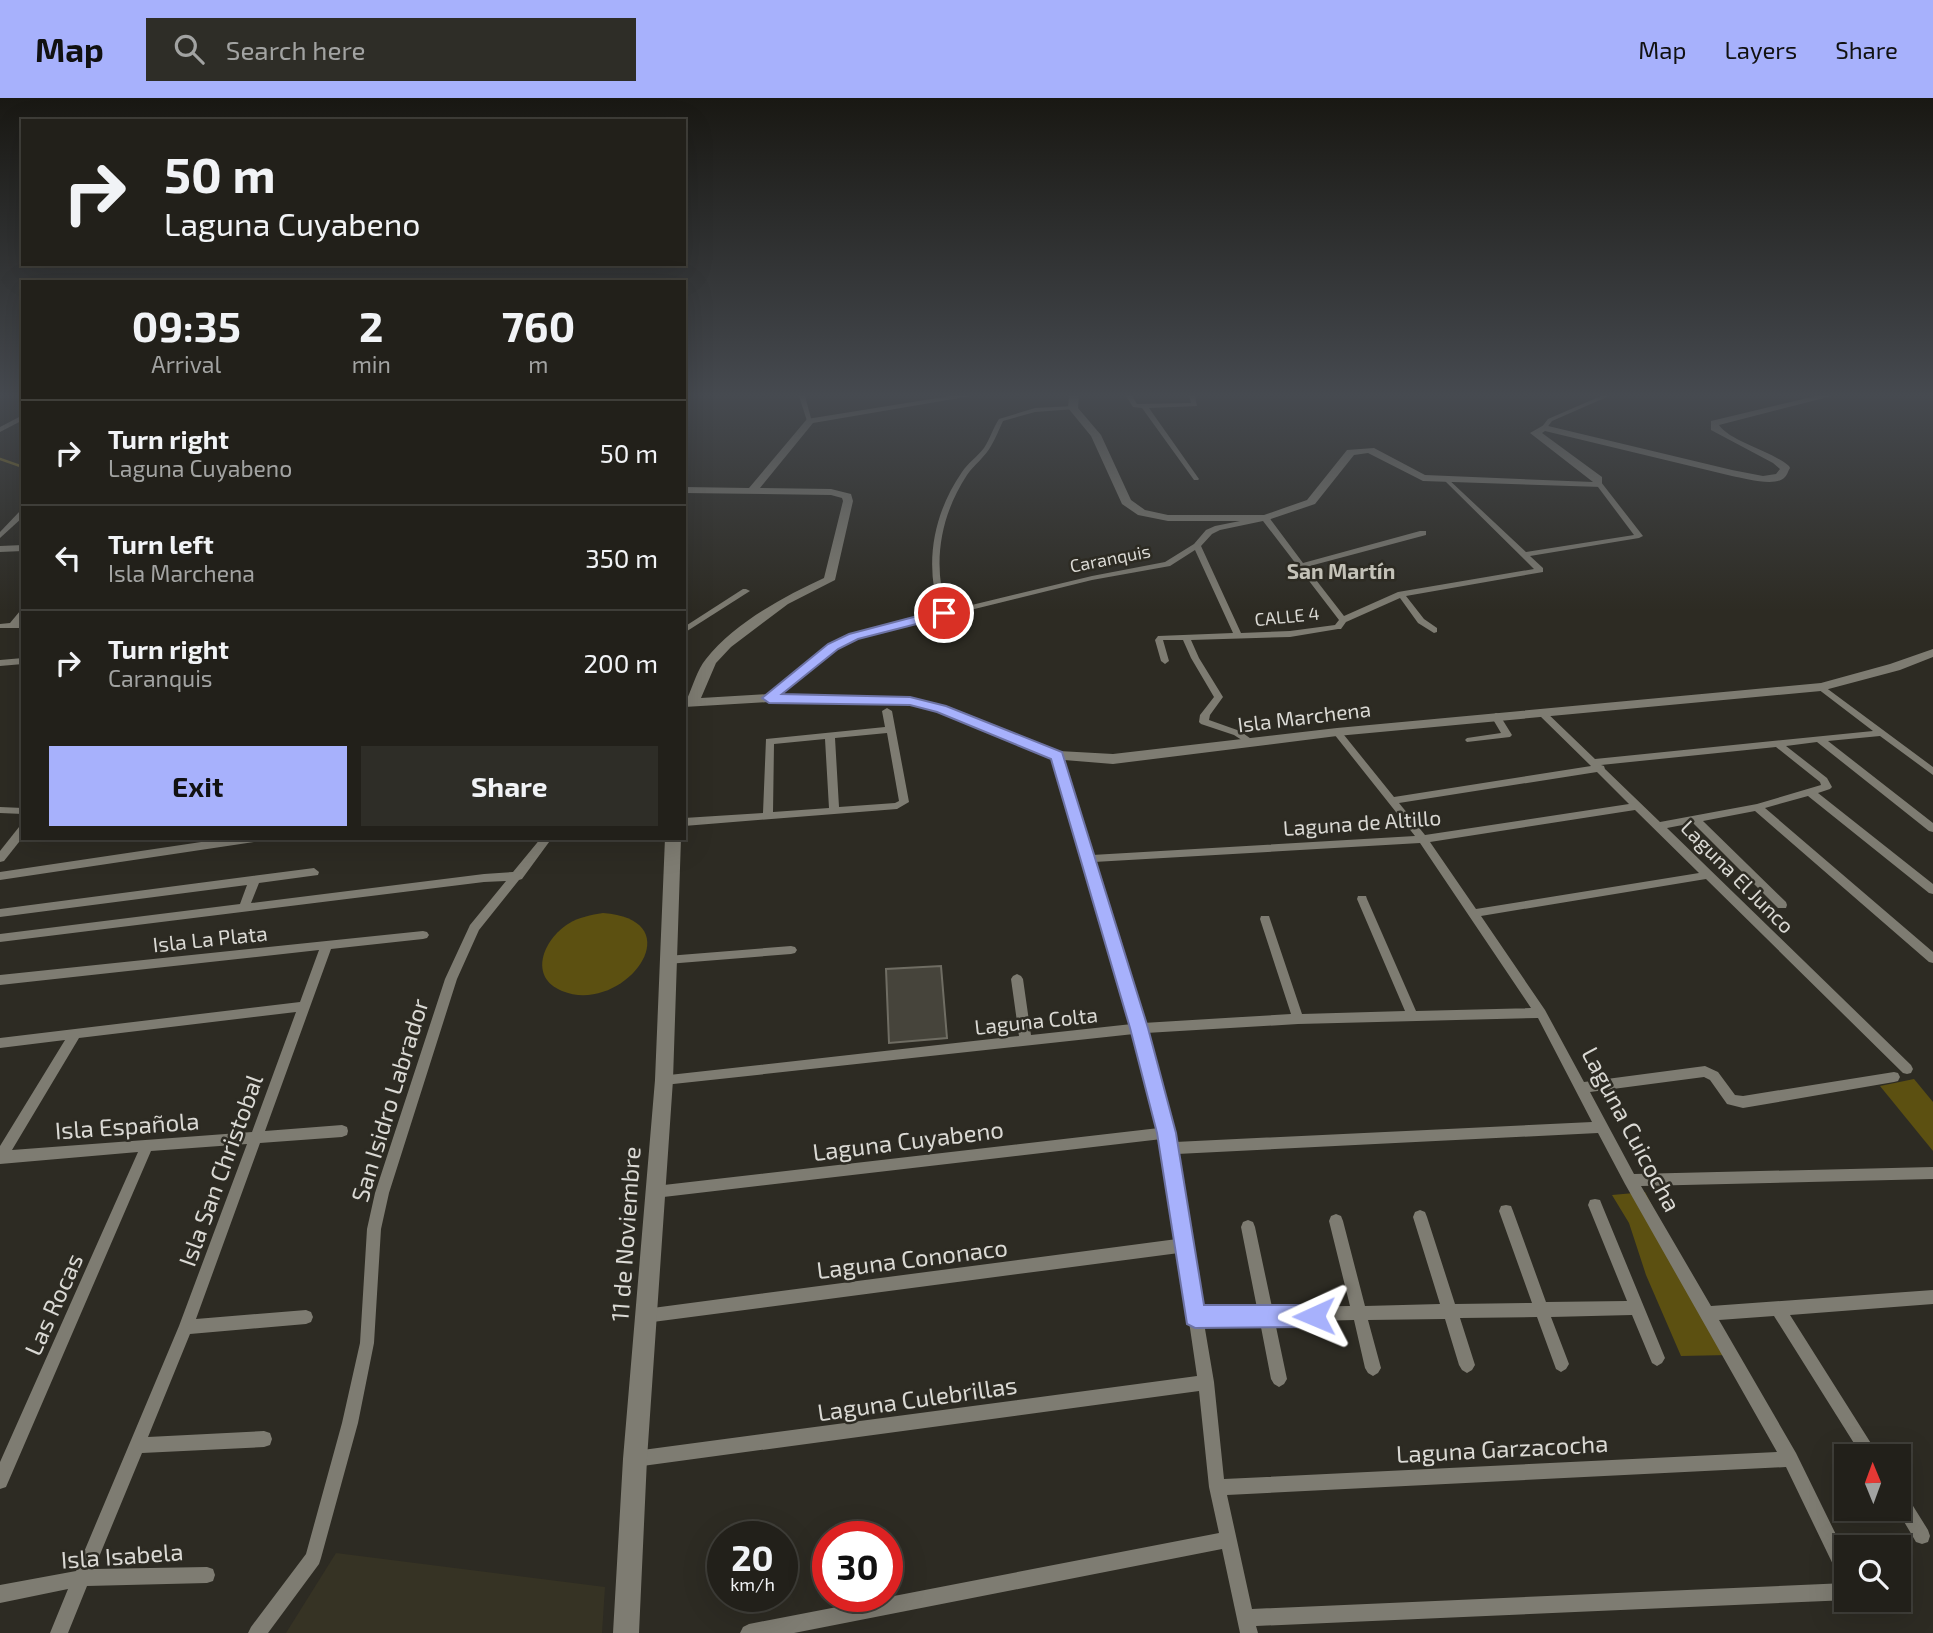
<!DOCTYPE html>
<html lang="en">
<head>
<meta charset="utf-8">
<style>
	:root { --surface:#22201a; --page:#2e2d27; --text:#f1f3f6; --muted:#a2a3a2; --line:#3f3e39; --accent:#a7b1fc }
	body { margin:0; font-family:"Exo 2",sans-serif; background:var(--page); color:var(--text); height:100vh; display:flex; flex-direction:column; font-size:26px; white-space:nowrap }
	* { box-sizing:border-box; margin:0 }
	p { font-size:23px; color:var(--muted) }
	.icon { flex:none; width:38px; height:38px; fill:none; stroke:currentColor; stroke-width:2; stroke-linecap:round; stroke-linejoin:round }
	.map { position:relative; flex:1; overflow:hidden }
	.details { position:absolute; left:21px; top:182px; width:665px; height:560px; display:flex; flex-direction:column; background:var(--surface); border-radius:0px; box-shadow:0 7px 28px #0002,0 0 0 2px var(--line) }
	.details>* { flex:none }
	.top-card { position:absolute; left:21px; top:21px; width:665px; height:147px; border-radius:0px; box-shadow:0 7px 28px #0002,0 0 0 2px var(--line); background:#22201a; color:var(--text); overflow:hidden }
	.needle { width:46px; rotate:359deg }
	.tools { position:absolute; left:1834px; top:1346px; display:grid; gap:14px }
	.tools a { display:grid; place-items:center; width:77px; height:77px; border-radius:0px; background:var(--surface); box-shadow:0 7px 28px #0002,0 0 0 2px var(--line); font-size:35px }
	.speed { position:absolute; left:707px; top:1423px; display:flex; gap:14px; font-size:35px; font-weight:700; text-align:center }
	.speed>* { display:grid; place-content:center; width:91px; height:91px; border-radius:50%; background:var(--surface); box-shadow:0 7px 28px #0002,0 0 0 2px var(--line); line-height:1 }
	.speed small { font-size:18px; font-weight:400 }
	.speed .limit { border:10px solid #d22; background:#fff; color:#111 }
	.pin { position:absolute; display:grid; place-items:center; width:60px; height:60px; color:#fff; margin:-30px; border:4px solid #fff; border-radius:50%; box-shadow:0 2px 7px #0007 }
	.me { position:absolute; width:77px; margin:-38px; rotate:269deg; stroke-linejoin:round; filter:drop-shadow(0 0 5px #0008) }
	.turn { display:flex; align-items:center; gap:24px; height:147px; padding:0 28px; font-size:32px }
	.turn .icon { width:91px; height:91px; stroke-width:2.5 }
	.turn b { display:block; font-size:49px; line-height:60px }
	.eta { display:flex; justify-content:space-evenly; align-items:center; height:119px; text-align:center }
	.eta b { font-size:42px; font-weight:700; line-height:49px }
	.cta { display:flex; gap:14px; margin-top:auto; padding:14px 28px }
	.cta a { flex:1; height:80px; border-radius:0px; background:var(--accent); color:#111; font-size:28px; font-weight:700; line-height:80px; text-align:center }
	.cta a+a { background:var(--page); color:var(--text) }
	ul { padding:0; list-style:none }
	li { display:flex; align-items:center; gap:21px; height:105px; padding:0 28px; border-top:2px solid var(--line) }
	li div { flex:1 }
	li b { display:block; font-size:26px }
	li em { font-style:normal }
	header { display:flex; align-items:center; gap:42px; box-sizing:border-box; height:98px; padding:0 35px; background:var(--accent); color:#111 }
	header strong { font-size:33px }
	nav { display:flex; gap:38px; margin-inline-start:auto; font-size:24px }
	.search { width:490px; height:63px; background:var(--page); display:flex; align-items:center; gap:18px; box-sizing:border-box; padding:0 24px; border-radius:0px; color:var(--muted); font-size:26px }
	.map>svg:first-child { display:block }
	.built { fill:#363324 }
	.green { fill:#5c5011 }
	.lines { fill:none; stroke-linecap:round; stroke-linejoin:round }
	.stream { stroke:#83742a; stroke-width:2.5 }
	.building { fill:#46443b; stroke:#6f6d63; stroke-width:2 }
	.street { fill:#7e7c72; fill-rule:evenodd }
	.secondary { fill:#7e7c72; fill-rule:evenodd }
	.route { fill:#a7b1fc; stroke:#6d73a4; stroke-width:2 }
	.labels { text-anchor:middle; dominant-baseline:central; stroke-width:5; stroke-linejoin:round; paint-order:stroke }
	.far-street-label { font-size:18px; fill:#dad9d4; stroke:#2d2b23 }
	.far-quarter-label { font-size:21px; font-weight:bold; fill:#c4c2b8; stroke:#2d2b23 }
	.street-label { font-size:21px; fill:#dad9d4; stroke:#2d2b23 }
	.near-street-label { font-size:24px; fill:#dad9d4; stroke:#2d2b23 }
</style>
</head>
<body>
<header>
<strong>Map</strong>
<div class="search"><svg class="icon" aria-label="search" viewBox="0 0 24 24"><circle cx="10" cy="10" r="6"/><path d="M15 15l6 6"/></svg>Search here</div>
<nav><a>Map</a><a>Layers</a><a>Share</a></nav>
</header>
<div class="map">
<svg width="1933" height="1535" viewBox="0 0 1933 1535">
	<rect width="100%" height="100%" fill="#2d2b23"/>
	<polygon class="built" points="336,1455 605,1489 602,1535 286,1535"/>
	<g class="green">
		<path d="M603 815C696 822 623 918 562 893 528 879 543 842 568 826 579 819 591 817 603 815Z"/>
		<polygon points="1914,981 1933,1004 1933,1053 1880,988"/>
		<polygon points="1645,1094 1729,1257 1681,1258 1646,1177 1629,1125 1612,1097"/>
	</g>
	<g class="lines">
		<polyline class="stream" points="0,361 23,369"/>
	</g>
	<polygon class="building" points="941,868 947,940 889,945 886,871"/>
	<g class="lines">
		<g class="street">
			<polygon points="799,298 805,298 812,324 807,323"/>
			<polygon points="1126,298 1132,298 1137,306 1191,305 1189,298 1195,298 1197,308 1149,310 1199,381 1198,382 1194,382 1142,310 1133,309"/>
			<polygon points="1601,298 1609,298 1552,323 1546,331 1541,330 1548,321"/>
			<path d="M1073 308 1076 310 1075 311 1035 314 1003 323C999 331 996 340 991 348 985 359 974 367 967 377 940 418 932 466 947 513L1092 478 1165 464 1194 446 1206 432 1215 428 1265 418H1268L1303 465 1420 433H1426V437L1306 469 1344 518 1398 494 1534 471 1445 383V381L1447 380 1526 454 1634 437 1595 385 1599 383 1601 384 1643 438 1639 440 1530 458 1543 470V474L1406 498 1424 521 1437 530V534L1434 535 1418 525 1400 500 1346 524 1341 531H1338L1290 539 1191 542 1199 560 1223 599 1210 617 1209 622 1240 633 1254 643 1256 645 1251 648 1234 637 1201 626 1199 624 1200 617 1214 599 1191 560 1183 542H1163L1169 563 1165 566 1161 563 1155 542 1158 538 1233 535 1195 452 1170 468 1092 482 857 540 836 550 772 602H766L765 600 766 598 830 546 851 536 940 515C924 466 933 416 962 374 968 365 977 359 984 350 990 341 993 330 999 321L1035 310ZM1263 423 1339 522 1335 527 1290 533 1241 535 1201 448 1212 436 1220 432Z"/>
			<polygon points="23,317 23,322 0,334 0,329"/>
			<polygon points="20,413 23,413 23,419 0,440 0,434"/>
			<polygon points="743,491 746,491 750,493 684,535 684,529"/>
			<polygon points="20,513 23,513 23,520 19,525 23,525 23,530 0,530 0,526 10,525"/>
			<polygon points="23,560 23,566 0,568 0,562"/>
			<path d="M1821 586 1933 669V677L1880 638 1828 643 1933 725V734L1929 733 1817 644 1786 648 1827 680 1832 689 1830 691 1818 695 1933 786V796L1929 795 1808 698 1765 710 1933 854V865L1929 864 1755 713 1703 723 1786 804 1787 807 1786 810H1778L1693 725 1667 730 1911 967 1913 971 1911 975 1907 976 1903 975 1706 781 1481 818 1545 912 1584 984 1705 968 1718 974 1735 997 1743 998 1894 974 1898 975 1900 979 1898 983 1894 984 1743 1010 1727 1006 1710 982 1704 979 1590 994 1634 1076 1933 1069V1081L1641 1088 1711 1208 1933 1192V1206L1790 1217 1879 1358H1862L1774 1218 1719 1222 1796 1355 1846 1457V1483L1840 1481 1786 1369 1227 1397 1252 1511 1846 1485V1502H1849L1256 1528 1258 1535H1240L1222 1451 794 1535H740L743 1529 749 1526 1219 1435 1209 1389 1199 1293 635 1369 629 1367 627 1361 629 1355 635 1353 1197 1278 1179 1155 645 1225 640 1223 638 1218 640 1213 645 1211 1177 1141 1162 1041 655 1100 650 1098 648 1094 650 1090 655 1088 1159 1030 1134 936 664 987 660 986 658 982 660 978 1019 938 1011 881 1013 878 1017 876 1021 878 1023 881 1031 937 1132 926 1052 658 1054 656 1057 655 1062 658 1092 757 1415 738 1334 636 1332 634 1334 632H1340L1394 699 1591 668 1538 616 1536 614 1541 611 1544 612 1595 661 1873 633 1818 591V587ZM1776 649 1820 684 1821 687 1757 706 1660 724 1605 671 1604 668 1601 667ZM1597 674 1629 706 1425 737 1399 705ZM1635 712 1699 775 1476 811 1430 744ZM1420 745 1531 910 1416 913 1367 801 1366 798H1358L1357 801 1405 913 1302 916 1270 821 1269 818H1261L1260 821 1291 916 1143 925 1094 764ZM1538 920 1592 1024 1175 1044 1146 935 1298 926ZM1598 1035 1625 1086 1777 1354 1224 1381 1214 1284 1204 1225 1260 1224 1271 1281 1274 1286 1279 1289 1284 1286 1287 1281 1275 1224 1354 1222 1365 1270 1368 1275 1373 1278 1378 1275 1381 1270 1368 1222 1445 1221 1459 1267 1462 1272 1467 1275 1472 1272 1475 1267 1460 1220 1537 1219 1556 1271 1561 1274 1566 1271 1569 1266 1551 1219 1632 1217 1652 1265 1657 1268 1662 1265 1665 1260 1602 1107 1600 1102 1595 1101 1590 1102 1588 1107 1627 1203 1546 1204 1513 1113 1511 1108 1506 1107 1501 1108 1499 1113 1532 1205 1455 1206 1427 1119 1425 1114 1420 1112 1415 1114 1413 1119 1440 1206 1365 1208 1343 1123 1341 1118 1336 1116 1331 1118 1329 1123 1350 1208 1272 1209 1255 1129 1253 1124 1248 1122 1243 1124 1241 1129 1257 1210 1202 1211 1177 1056Z"/>
			<path d="M887 610 892 613 909 704 897 711 684 728V720L763 715 766 641 885 629 882 613ZM887 635 899 703 895 705 839 709 835 640ZM825 641 829 710 773 714 774 646Z"/>
			<polygon points="1496,615 1499,616 1512,637 1510,639 1467,644 1465,642 1467,640 1501,635 1491,618"/>
			<polygon points="0,709 23,710 23,716 0,715"/>
			<polygon points="23,728 23,739 4,763 0,764 0,753 19,729"/>
			<polygon points="228,740 259,740 254,744 0,782 0,774"/>
			<polygon points="541,740 552,740 522,781 519,782 479,832 457,881 389,1095 381,1131 374,1245 358,1325 321,1460 319,1466 268,1535 248,1535 251,1529 306,1456 342,1325 360,1245 367,1131 375,1095 445,881 470,827 506,783 484,784 0,844 0,836 240,806 247,787 0,819 0,811 314,770 319,774 318,777 259,785 251,805 484,776 513,774"/>
			<path d="M423 833 427 834 429 837 427 840 423 841 331 851 265 1033 342 1027 347 1029 348 1033 347 1037 342 1039 260 1045 196 1221 306 1212 311 1214 313 1219 311 1224 306 1226 190 1236 148 1339 264 1333 270 1335 272 1341 270 1347 264 1349 142 1355 94 1471 207 1469 213 1471 215 1477 213 1483 207 1485 87 1488 68 1535H50L68 1491 0 1505V1487L76 1473 179 1228 247 1046 151 1053 6 1389 0 1391V1364L138 1054 0 1066V1048L65 942 0 950V940L300 904 319 852 0 887V877ZM296 914 252 1034 12 1052 79 940Z"/>
			<polygon points="791,848 795,849 797,852 795,855 791,856 667,866 663,865 661,862 663,859 667,858"/>
			<polygon points="1899,1393 1905,1395 1928,1432 1930,1438 1928,1444 1922,1446 1916,1444 1896,1410 1899,1410"/>
		</g>
		<g class="secondary">
			<path d="M950 298H971L813 325 760 390 831 391 851 396 853 403 835 482 788 506 731 549 716 565 701 600 769 596 910 599 947 608 1059 653 1113 656 1337 630 1821 585 1890 566 1933 551V559L1900 572 1821 593 1337 638 1113 666 1052 661 937 614 910 607 769 604 684 609V601H687C693 588 697 572 706 561 734 525 783 499 824 480L843 403 842 400 831 397 684 395V389L749 390 807 321Z"/>
			<path d="M1069 298H1079L1078 310 1101 337 1131 402 1145 412 1168 417H1264L1307 402 1347 352 1374 350 1425 377 1593 384 1530 335 1544 327 1732 372 1763 378 1776 376 1780 371 1773 365 1711 332V323L1816 298H1832L1719 327C1731 344 1770 352 1789 368L1790 370C1788 373 1787 378 1784 380 1774 389 1744 380 1732 378L1545 333 1542 335 1602 379V389L1423 383 1368 355 1354 357 1315 406 1265 423H1168L1138 417 1122 406 1091 338 1068 310Z"/>
			<polygon points="23,447 23,453 0,454 0,448"/>
			<polygon points="665,740 681,740 673,982 647,1361 639,1535 613,1535 623,1361 655,982"/>
		</g>
	</g>
	<linearGradient id="sky" x2="0" y2="1"><stop stop-color="#191813"/><stop offset="0.58" stop-color="#464a50"/><stop offset="1" stop-color="#464a50" stop-opacity="0"/></linearGradient>
	<rect width="1933" height="513" fill="url(#sky)"/>
	<polygon class="route" points="944,511 948,512 948,518 858,541 838,551 782,596 910,599 946,608 1062,654 1148,930 1176,1035 1204,1207 1314,1207 1322,1210 1325,1218 1322,1225 1314,1229 1195,1230 1187,1226 1157,1035 1130,930 1051,661 937,614 910,607 769,605 762,600 828,546 849,536"/>
	<g class="labels">
		<g class="far-street-label">
			<text transform="translate(1110 460) rotate(-11)">Caranquis</text>
			<text transform="translate(1287 518) rotate(-6)">CALLE 4</text>
		</g>
		<g class="far-quarter-label">
			<text x="1341" y="472">San Martín</text>
		</g>
		<g class="street-label">
			<text transform="translate(1304 618) rotate(-7)">Isla Marchena</text>
			<text transform="translate(1362 724) rotate(-4)">Laguna de Altillo</text>
			<text transform="translate(1738 778) rotate(45)">Laguna El Junco</text>
			<text transform="translate(210 840) rotate(-6)">Isla La Plata</text>
			<text transform="translate(1036 922) rotate(-6)">Laguna Colta</text>
		</g>
		<g class="near-street-label">
			<text transform="translate(389 1002) rotate(-73)">San Isidro Labrador</text>
			<text transform="translate(127 1027) rotate(-4)">Isla Española</text>
			<text transform="translate(1632 1031) rotate(62)">Laguna Cuicocha</text>
			<text transform="translate(908 1042) rotate(-7)">Laguna Cuyabeno</text>
			<text transform="translate(220 1072) rotate(-70)">Isla San Christobal</text>
			<text transform="translate(625 1136) rotate(-86)">11 de Noviembre</text>
			<text transform="translate(912 1160) rotate(-7)">Laguna Cononaco</text>
			<text transform="translate(53 1206) rotate(-66)">Las Rocas</text>
			<text transform="translate(917 1300) rotate(-8)">Laguna Culebrillas</text>
			<text transform="translate(1502 1350) rotate(-3)">Laguna Garzacocha</text>
			<text transform="translate(122 1457) rotate(-4)">Isla Isabela</text>
		</g>
	</g>
</svg>
<div class="tools">
<a><svg class="needle" viewBox="-14 -14 28 28"><path d="M0-13l5 13h-10z" fill="#e53935"/><path d="M0 13l5-13h-10z" fill="#a2a3a2"/></svg></a>
<a><svg class="icon" aria-label="search" viewBox="0 0 24 24"><circle cx="10" cy="10" r="6"/><path d="M15 15l6 6"/></svg></a>
</div>
<div class="speed"><div>20<small>km/h</small></div><div class="limit">30</div></div>
<div class="pin" style="left:944px;top:515px;background:#d93025"><svg class="icon" aria-label="arrive" viewBox="0 0 24 24"><path d="M6 21V4h12l-3 4 3 4H6"/></svg></div>
<svg class="me" style="left:1314px;top:1218px" viewBox="-20 -20 40 40"><path d="M0-17L14 15 0 8-14 15z" fill="#a7b1fc" stroke="#fff" stroke-width="4"/></svg>
<div class="top-card">
<div class="turn"><svg class="icon" aria-label="right" viewBox="0 0 24 24"><path d="M7 20v-9h11M14 6l5 5-5 5"/></svg><div><b>50 m</b>Laguna Cuyabeno</div></div>
</div>
<section class="details">
<div class="eta">
<div><b>09:35</b><p>Arrival</p></div>
<div><b>2</b><p>min</p></div>
<div><b>760</b><p>m</p></div>
</div>
<ul>
<li><svg class="icon" aria-label="right" viewBox="0 0 24 24"><path d="M7 20v-9h11M14 6l5 5-5 5"/></svg><div><b>Turn right</b><p>Laguna Cuyabeno</p></div><em>50 m</em></li>
<li><svg class="icon" aria-label="left" viewBox="0 0 24 24"><path d="M17 20v-9H6M10 6l-5 5 5 5"/></svg><div><b>Turn left</b><p>Isla Marchena</p></div><em>350 m</em></li>
<li><svg class="icon" aria-label="right" viewBox="0 0 24 24"><path d="M7 20v-9h11M14 6l5 5-5 5"/></svg><div><b>Turn right</b><p>Caranquis</p></div><em>200 m</em></li>
</ul>
<div class="cta"><a>Exit</a><a>Share</a></div>
</section>
</div>
</body>
</html>
